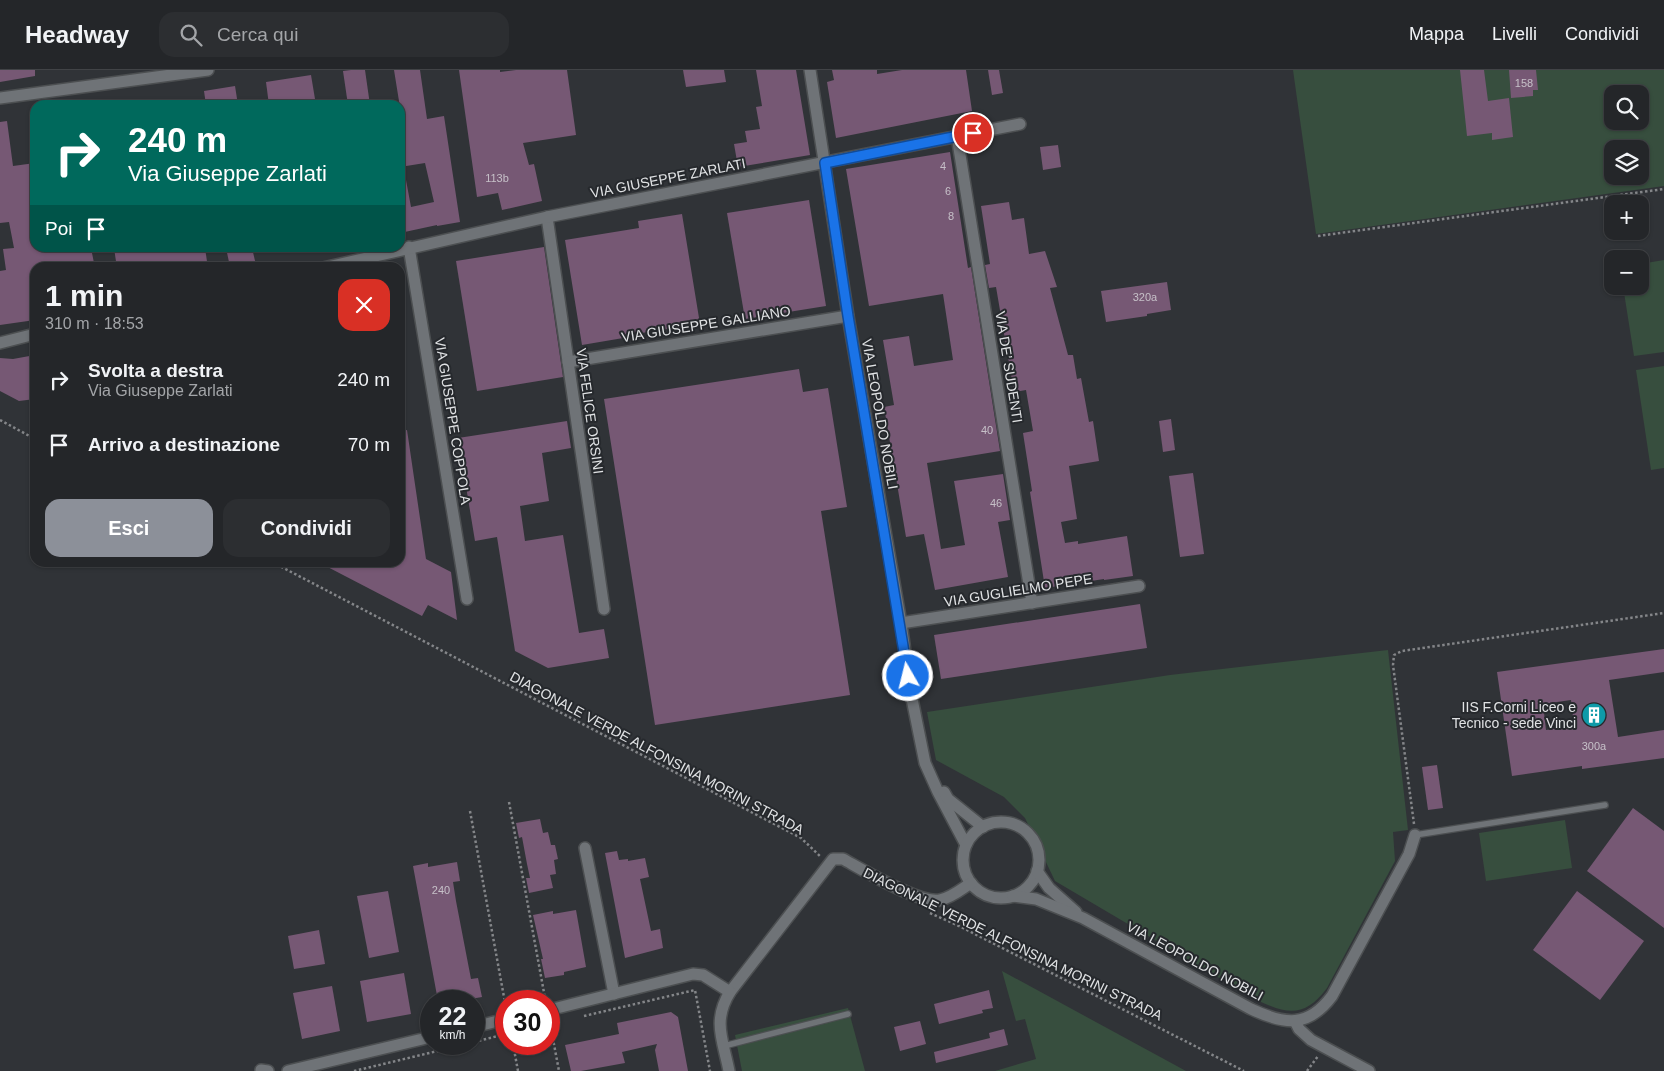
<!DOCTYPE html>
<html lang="it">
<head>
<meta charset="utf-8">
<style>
	:root { --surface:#242629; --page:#2c2e31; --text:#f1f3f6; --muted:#a3a5a8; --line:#414346; --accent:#8c9099 }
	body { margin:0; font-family:Helvetica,sans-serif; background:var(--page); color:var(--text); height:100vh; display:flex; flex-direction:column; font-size:19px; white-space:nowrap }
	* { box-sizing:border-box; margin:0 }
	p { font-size:16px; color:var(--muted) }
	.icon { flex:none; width:28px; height:28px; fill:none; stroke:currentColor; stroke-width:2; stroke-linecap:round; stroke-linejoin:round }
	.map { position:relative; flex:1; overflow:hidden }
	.details { position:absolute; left:30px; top:192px; width:375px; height:305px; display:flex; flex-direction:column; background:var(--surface); border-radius:15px; box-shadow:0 1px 4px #0004,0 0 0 1px var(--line) }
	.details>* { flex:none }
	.banner { position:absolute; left:30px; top:30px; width:375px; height:152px; border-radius:15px; box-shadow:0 1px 4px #0004,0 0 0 1px var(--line); background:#00695c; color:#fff; overflow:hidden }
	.fabs { position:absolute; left:1604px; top:15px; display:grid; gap:10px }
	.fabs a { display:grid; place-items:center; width:45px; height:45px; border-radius:10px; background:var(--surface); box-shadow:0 1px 4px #0004,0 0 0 1px var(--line); font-size:25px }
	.speed { position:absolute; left:420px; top:920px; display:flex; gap:10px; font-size:25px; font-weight:700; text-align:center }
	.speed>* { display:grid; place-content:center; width:65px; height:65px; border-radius:50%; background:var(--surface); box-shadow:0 1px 4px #0004,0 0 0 1px var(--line); line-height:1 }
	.speed small { font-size:12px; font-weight:400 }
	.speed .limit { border:8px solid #d22; background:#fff; color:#111 }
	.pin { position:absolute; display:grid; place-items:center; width:42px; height:42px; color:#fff; margin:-21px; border:2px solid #fff; border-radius:50%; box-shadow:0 1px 5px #0007 }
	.me { position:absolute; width:55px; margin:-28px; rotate:352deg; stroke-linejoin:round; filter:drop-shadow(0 0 4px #0008) }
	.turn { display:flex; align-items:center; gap:18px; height:105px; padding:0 15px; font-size:22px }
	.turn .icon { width:65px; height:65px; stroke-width:2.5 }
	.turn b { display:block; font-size:35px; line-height:42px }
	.then { display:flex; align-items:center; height:48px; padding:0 15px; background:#0003; gap:10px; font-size:19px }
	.round { display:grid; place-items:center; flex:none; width:52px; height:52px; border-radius:15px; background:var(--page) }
	.head { display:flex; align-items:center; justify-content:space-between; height:85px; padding:0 15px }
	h1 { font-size:30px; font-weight:700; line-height:38px }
	.button { display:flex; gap:10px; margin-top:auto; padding:10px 15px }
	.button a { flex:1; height:58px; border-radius:15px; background:var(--accent); color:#fff; font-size:20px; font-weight:700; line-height:58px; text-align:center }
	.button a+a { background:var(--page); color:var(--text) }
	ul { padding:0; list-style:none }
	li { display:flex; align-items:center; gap:15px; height:65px; padding:0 15px }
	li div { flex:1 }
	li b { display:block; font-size:19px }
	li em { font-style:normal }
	header { display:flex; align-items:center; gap:30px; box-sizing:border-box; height:70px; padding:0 25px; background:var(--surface); border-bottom:1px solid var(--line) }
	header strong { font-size:24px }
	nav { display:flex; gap:28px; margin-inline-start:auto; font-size:18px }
	.search { width:350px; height:45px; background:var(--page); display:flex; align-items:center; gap:12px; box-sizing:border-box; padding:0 18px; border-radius:15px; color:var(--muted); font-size:19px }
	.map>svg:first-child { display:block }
	.green { fill:#374e3e; fill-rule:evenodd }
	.building { fill:#765874; fill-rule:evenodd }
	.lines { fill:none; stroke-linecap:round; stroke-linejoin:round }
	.lane-casing { stroke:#4c4f51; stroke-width:8 }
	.street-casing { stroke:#4c4f51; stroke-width:14 }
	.path { stroke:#848689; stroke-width:2.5; stroke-dasharray:2.5 2.5; stroke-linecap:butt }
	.lane { stroke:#6f7377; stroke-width:5.5 }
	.street { stroke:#6f7377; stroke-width:11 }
	.route-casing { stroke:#114b97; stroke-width:12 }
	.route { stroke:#1a73e8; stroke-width:9 }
	.labels { text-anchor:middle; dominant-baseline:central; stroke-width:4; stroke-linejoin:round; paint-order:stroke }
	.number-label { font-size:11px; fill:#c6c0c8 }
	.street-label { font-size:14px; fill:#e0e2e4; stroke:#26292d }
	.poi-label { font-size:14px; fill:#e0e2e4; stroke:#26292d; text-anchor:end }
</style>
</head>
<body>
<header>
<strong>Headway</strong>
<div class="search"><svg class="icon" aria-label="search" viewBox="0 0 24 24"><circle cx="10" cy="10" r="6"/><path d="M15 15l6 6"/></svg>Cerca qui</div>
<nav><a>Mappa</a><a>Livelli</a><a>Condividi</a></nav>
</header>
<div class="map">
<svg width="1664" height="1001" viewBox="0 0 1664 1001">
	<rect width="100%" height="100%" fill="#303337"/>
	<g class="green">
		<path d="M1293 0H1664V116L1316 164ZM1612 24H1640V51H1612ZM1612 79H1640V106H1612Z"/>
		<polygon points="1664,190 1664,282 1634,286 1623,216 1640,216 1640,194"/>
		<polygon points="1664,296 1664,398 1651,400 1636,300"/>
		<path d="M1388 580 1408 760 1393 762 1395 791 1327 918C1304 949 1286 944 1255 929L1055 811 1025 748 1004 727 936 690 927 642 1170 605Z"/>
		<polygon points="1565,750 1572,798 1486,811 1479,763"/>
		<polygon points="1002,901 1186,1001 995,1001 1036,989 1025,949 1016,951"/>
		<polygon points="848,938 865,1001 742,1001 735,965"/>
	</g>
	<g class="building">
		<polygon points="0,0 35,0 35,6 0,12"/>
		<polygon points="351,0 365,0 370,35 348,35 343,1"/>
		<polygon points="394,0 420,0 427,49 444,46 460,152 437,156 437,155 400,163 400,111 406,110 411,137 434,132 425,93 400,97 400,56 403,56"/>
		<polygon points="459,0 500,0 500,2 516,0 567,0 576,65 523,73 529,95 534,94 542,131 502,140 498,123 477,127"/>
		<polygon points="683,0 724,0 726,12 686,17"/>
		<polygon points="756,0 796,0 810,85 738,97 734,74 747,72 745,61 760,59 756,37 762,36"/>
		<polygon points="832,0 877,0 877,4 902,0 966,0 972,41 836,68 827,12 834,10"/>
		<polygon points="988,0 999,0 1003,23 992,25"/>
		<polygon points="1460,0 1484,0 1488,31 1509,28 1513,67 1492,70 1492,63 1467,66"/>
		<polygon points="1509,0 1536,0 1538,20 1533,20 1533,26 1511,28"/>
		<polygon points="311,5 316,35 269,35 266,12"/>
		<polygon points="235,16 238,35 206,35 204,21"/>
		<polygon points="7,51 13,96 35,93 35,178 91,178 95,198 35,198 35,250 0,255 0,201 6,200 3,179 14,178 9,152 0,153 0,52"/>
		<polygon points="1058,75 1061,97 1043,100 1040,77"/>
		<polygon points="950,82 968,198 971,197 1000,381 927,393 941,479 965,475 954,411 1003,404 1010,450 998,452 1008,507 935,520 924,464 906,467 884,337 894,335 883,270 909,266 914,296 953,290 943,224 869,236 846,99"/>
		<polygon points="809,130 826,236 745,249 727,143"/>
		<polygon points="1009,132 1012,150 1024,148 1029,184 1045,181 1057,217 1050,218 1068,285 1073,285 1077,309 1081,308 1089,352 1093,351 1099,391 1069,396 1077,449 1061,452 1065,473 1078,471 1078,474 1127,466 1133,506 1104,510 1104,509 1045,518 1030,422 1032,421 1023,363 1033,361 1026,320 1014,322 996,217 989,218 985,195 990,194 981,136"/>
		<polygon points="682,144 700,254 635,264 635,266 582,275 565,170 639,158 638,151"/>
		<polygon points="544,177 563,307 477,321 456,191"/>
		<polygon points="114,178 205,178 208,198 182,198 182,194 160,198 117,198"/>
		<polygon points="226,178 252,178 256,195 238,198 237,191 229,192"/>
		<polygon points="1167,212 1171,240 1147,244 1147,246 1106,252 1101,221"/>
		<polygon points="35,285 35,329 19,331 0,321 0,288 13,289"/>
		<polygon points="799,299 803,322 828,318 847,437 821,441 850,625 655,655 604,329"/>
		<polygon points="1171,349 1175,380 1163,382 1159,351"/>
		<polygon points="567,351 571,378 542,383 549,431 520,436 525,471 563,465 579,563 604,559 609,588 548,598 515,581 497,467 475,471 458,368"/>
		<polygon points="407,360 426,489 451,502 457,550 428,535 422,546 318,492 400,492 400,361"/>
		<polygon points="1193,403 1204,484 1180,487 1169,406"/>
		<polygon points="1140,534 1147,578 941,609 934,565"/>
		<path d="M1664 579V602L1609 610 1618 667 1664 660V688L1582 699V696L1512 706 1497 602ZM1571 630 1574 656 1546 660 1543 634Z"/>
		<polygon points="1437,695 1443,738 1428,740 1422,697"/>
		<polygon points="1633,738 1664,761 1664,858 1587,801"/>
		<polygon points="540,749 543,763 548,762 551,775 555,775 558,789 554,790 556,804 550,805 553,818 529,823 526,808 530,808 527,794 522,767 519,768 516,753"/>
		<polygon points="617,781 619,790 628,789 628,791 645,788 649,807 640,809 651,861 660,859 663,878 625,888 605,783"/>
		<polygon points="457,792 460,811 453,812 456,831 471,909 478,908 482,927 459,931 438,931 413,796 428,793 428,797"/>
		<polygon points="388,821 399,882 369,888 357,826"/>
		<polygon points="1577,821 1644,871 1600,930 1533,880"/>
		<polygon points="576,840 586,897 564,902 564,905 545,908 541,889 543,889 533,845 553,841 553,844"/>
		<polygon points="319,860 325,894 294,899 288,866"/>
		<polygon points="404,903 411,944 367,952 360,911"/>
		<polygon points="332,916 340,961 302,969 293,923"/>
		<polygon points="989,920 993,938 982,940 983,943 939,954 934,934"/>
		<polygon points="671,942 678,947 688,1001 659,1001 655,980 657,974 622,982 625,993 581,1001 571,1001 565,975 619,964 617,953"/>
		<polygon points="920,951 926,974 900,981 894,957"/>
		<polygon points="1004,959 1008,975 936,993 934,982 990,968 989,963"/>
	</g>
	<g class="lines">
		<defs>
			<g id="lane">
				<polyline points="1415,765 1605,735"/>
				<polyline points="724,976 848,944"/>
			</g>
			<g id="street">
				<polyline points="810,0 848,246 901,553 911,624 925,693 938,722 966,775"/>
				<polyline points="0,28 208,0"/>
				<polyline points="957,66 1032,533"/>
				<polyline points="547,147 604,539"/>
				<polyline points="409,177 467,529"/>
				<polyline points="323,198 547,147 1020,54"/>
				<polyline points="0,273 35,264"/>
				<polyline points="568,292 848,246"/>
				<polyline points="901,553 1139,516"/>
				<polyline points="944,722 948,729 983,757"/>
				<circle cx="1001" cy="790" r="38"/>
				<polyline points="585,778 614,924"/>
				<polyline points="1037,801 1049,818 1076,842"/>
				<path d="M1013 826 1036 829 1083 848 1251 939C1285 955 1308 958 1332 926L1409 784 1415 765"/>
				<path d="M730 922 833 789H843C863 800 919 834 940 830 951 828 962 819 971 813"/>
				<path d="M549 940 693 904 703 905 730 922C712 951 723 970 729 1001"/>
				<polyline points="1295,951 1299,959 1311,970 1369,1001"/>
				<polyline points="474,957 506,949"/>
				<polyline points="261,1000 268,1001"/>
				<polyline points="288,1001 431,967"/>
			</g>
		</defs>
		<use href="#lane" class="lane-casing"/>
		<use href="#street" class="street-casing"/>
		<g class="path">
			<polyline points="1318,166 1664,119"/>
			<polyline points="0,350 35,369"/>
			<polyline points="272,492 801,768 821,787"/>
			<polyline points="509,732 545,928"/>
			<polyline points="470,741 506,938"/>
			<polyline points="1414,754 1393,595 1394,585 1402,581 1664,543"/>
			<polyline points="930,843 959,856 1244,1001"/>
			<polyline points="584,946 695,920 710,1001"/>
			<polyline points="550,953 559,1001"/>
			<polyline points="474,972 506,964"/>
			<polyline points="513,974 518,1001"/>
			<polyline points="354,1001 467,974"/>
			<polyline points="1307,1001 1318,986"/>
		</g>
		<use href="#lane" class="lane"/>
		<use href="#street" class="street"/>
	</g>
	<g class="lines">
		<defs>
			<polyline id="route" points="908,606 848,246 825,93 973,63"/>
		</defs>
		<use href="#route" class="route-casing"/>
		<use href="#route" class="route"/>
	</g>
	<defs>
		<symbol id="building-disc" viewBox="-11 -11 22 22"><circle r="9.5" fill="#0f9aa8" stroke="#26292d"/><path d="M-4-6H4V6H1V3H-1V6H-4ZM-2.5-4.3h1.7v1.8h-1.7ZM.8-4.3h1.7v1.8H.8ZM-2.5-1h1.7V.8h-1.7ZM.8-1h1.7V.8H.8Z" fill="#fff"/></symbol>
	</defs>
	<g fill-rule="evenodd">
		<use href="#building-disc" x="1580" y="631" width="28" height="28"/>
	</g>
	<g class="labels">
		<g class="number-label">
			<text x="1524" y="13">158</text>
			<text x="943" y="96">4</text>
			<text x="497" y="108">113b</text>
			<text x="948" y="121">6</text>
			<text x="951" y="146">8</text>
			<text x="1145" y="227">320a</text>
			<text x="987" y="360">40</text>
			<text x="996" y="433">46</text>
			<text x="1594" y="676">300a</text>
			<text x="441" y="820">240</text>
		</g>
		<g class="street-label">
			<text transform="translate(668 108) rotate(-11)">VIA GIUSEPPE ZARLATI</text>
			<text transform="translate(706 254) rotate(-9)">VIA GIUSEPPE GALLIANO</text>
			<text transform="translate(1009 297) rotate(81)">VIA DE’ SUDENTI</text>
			<text transform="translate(590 341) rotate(82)">VIA FELICE ORSINI</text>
			<text transform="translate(880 344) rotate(80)">VIA LEOPOLDO NOBILI</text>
			<text transform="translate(453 351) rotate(81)">VIA GIUSEPPE COPPOLA</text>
			<text transform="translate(1018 520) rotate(-9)">VIA GUGLIELMO PEPE</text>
			<text transform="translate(657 683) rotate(28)">DIAGONALE VERDE ALFONSINA MORINI STRADA</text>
			<text transform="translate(1013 874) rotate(26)">DIAGONALE VERDE ALFONSINA MORINI STRADA</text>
			<text transform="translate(1195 891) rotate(28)">VIA LEOPOLDO NOBILI</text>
		</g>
		<g class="poi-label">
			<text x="1576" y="637">IIS F.Corni Liceo e<tspan x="1576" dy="16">Tecnico - sede Vinci</tspan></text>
		</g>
	</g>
</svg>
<div class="fabs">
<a><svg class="icon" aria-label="search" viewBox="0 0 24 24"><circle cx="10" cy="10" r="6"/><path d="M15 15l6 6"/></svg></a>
<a><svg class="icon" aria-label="layers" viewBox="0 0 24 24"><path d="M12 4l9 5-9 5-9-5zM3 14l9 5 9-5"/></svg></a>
<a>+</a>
<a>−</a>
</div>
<div class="speed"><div>22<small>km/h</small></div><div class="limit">30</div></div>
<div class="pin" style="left:973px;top:63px;background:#d93025"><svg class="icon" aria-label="arrive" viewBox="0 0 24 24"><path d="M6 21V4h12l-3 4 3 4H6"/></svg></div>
<svg class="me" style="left:908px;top:606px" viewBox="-20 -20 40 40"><circle r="17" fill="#1a73e8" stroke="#fff" stroke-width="3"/><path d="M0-11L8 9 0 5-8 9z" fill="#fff"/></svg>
<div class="banner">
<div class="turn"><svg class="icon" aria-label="right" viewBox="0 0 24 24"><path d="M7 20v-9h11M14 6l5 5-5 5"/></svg><div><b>240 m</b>Via Giuseppe Zarlati</div></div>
<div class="then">Poi<svg class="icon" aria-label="arrive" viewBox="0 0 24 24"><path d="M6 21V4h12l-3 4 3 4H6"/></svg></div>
</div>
<section class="details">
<div class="head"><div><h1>1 min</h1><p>310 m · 18:53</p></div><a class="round" style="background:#d93025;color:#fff"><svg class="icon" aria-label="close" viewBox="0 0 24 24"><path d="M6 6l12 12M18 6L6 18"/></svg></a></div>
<ul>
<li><svg class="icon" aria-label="right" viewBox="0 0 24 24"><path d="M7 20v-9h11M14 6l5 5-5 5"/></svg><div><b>Svolta a destra</b><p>Via Giuseppe Zarlati</p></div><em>240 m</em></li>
<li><svg class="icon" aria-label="arrive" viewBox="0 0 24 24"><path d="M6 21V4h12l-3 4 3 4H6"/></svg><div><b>Arrivo a destinazione</b></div><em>70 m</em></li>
</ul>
<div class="button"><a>Esci</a><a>Condividi</a></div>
</section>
</div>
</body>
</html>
